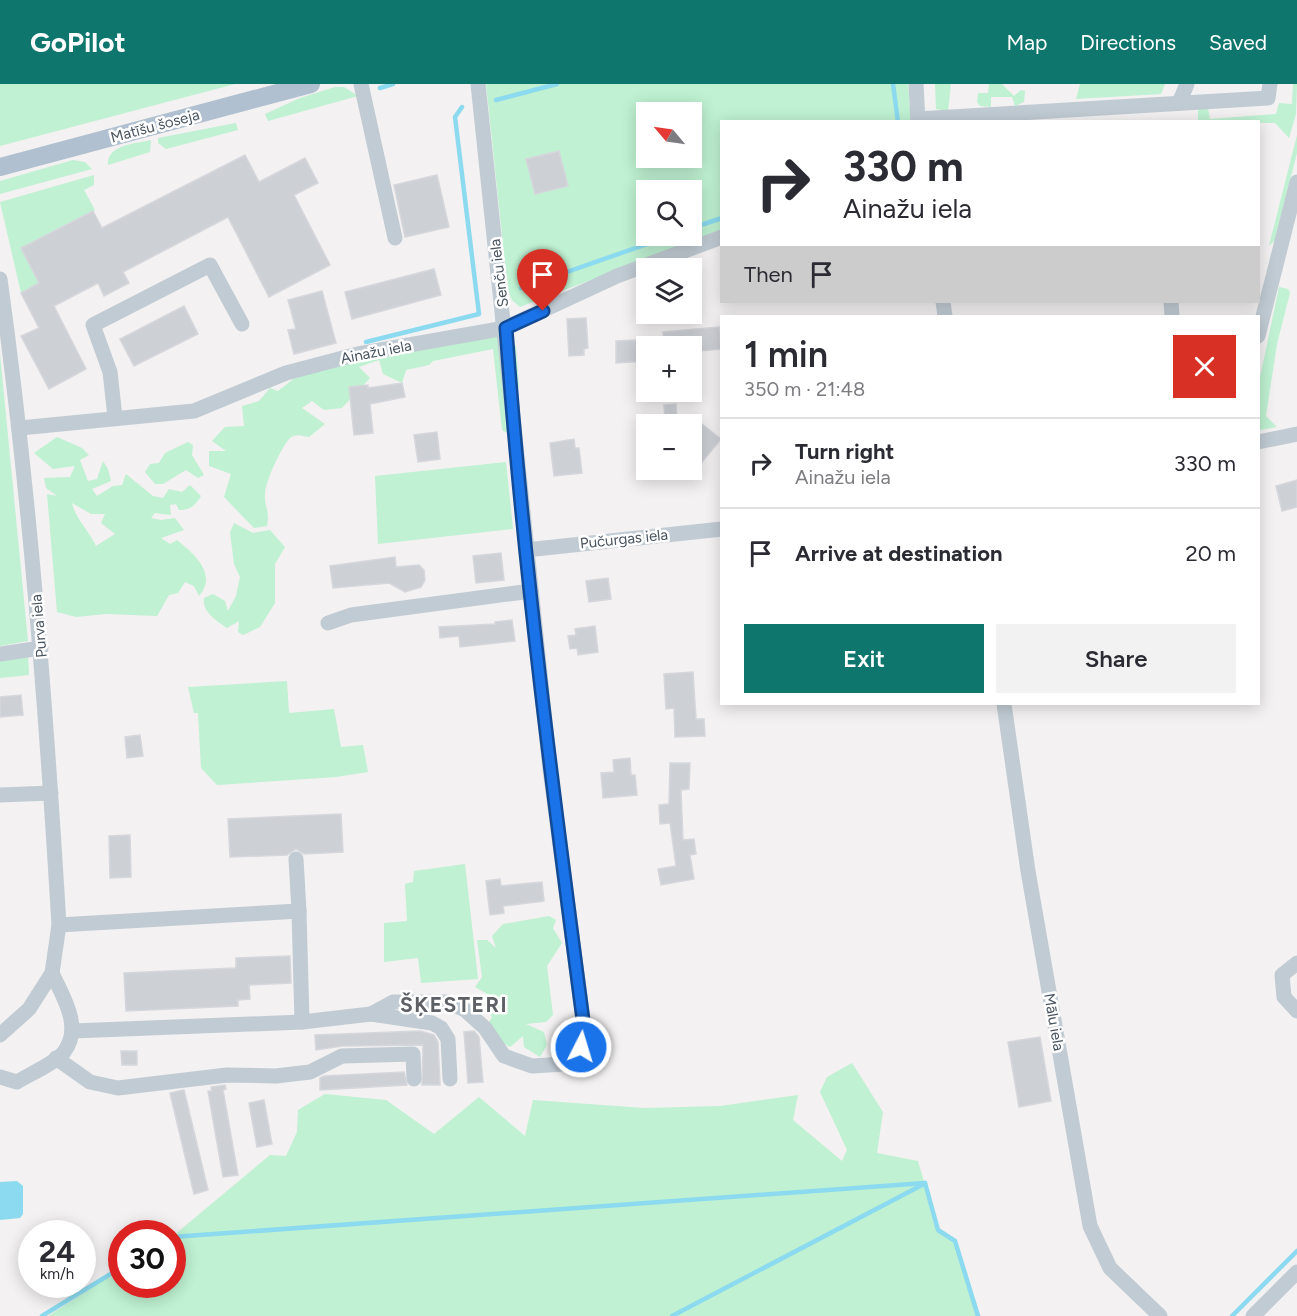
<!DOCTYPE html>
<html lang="en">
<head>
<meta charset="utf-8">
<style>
	:root { --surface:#fff; --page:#f2f2f3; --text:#2b2b33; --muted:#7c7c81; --line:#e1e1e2; --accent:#0f766e }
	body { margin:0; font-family:Figtree,sans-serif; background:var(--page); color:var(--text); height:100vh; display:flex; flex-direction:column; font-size:22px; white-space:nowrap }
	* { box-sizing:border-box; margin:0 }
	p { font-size:20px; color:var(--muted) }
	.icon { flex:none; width:33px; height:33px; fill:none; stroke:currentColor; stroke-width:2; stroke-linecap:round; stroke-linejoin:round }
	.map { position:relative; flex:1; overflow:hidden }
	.panel { position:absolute; left:720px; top:231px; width:540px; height:390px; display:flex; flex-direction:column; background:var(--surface); border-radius:0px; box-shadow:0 3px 15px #0003 }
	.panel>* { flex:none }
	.hud { position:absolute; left:720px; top:36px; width:540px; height:183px; border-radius:0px; box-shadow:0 3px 15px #0003; background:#fff; color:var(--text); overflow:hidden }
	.needle { width:39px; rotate:299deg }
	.buttons { position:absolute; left:636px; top:18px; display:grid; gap:12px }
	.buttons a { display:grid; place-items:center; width:66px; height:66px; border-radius:0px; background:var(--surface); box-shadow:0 3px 15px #0003; font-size:30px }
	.speed { position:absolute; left:18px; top:1136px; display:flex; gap:12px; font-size:30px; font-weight:700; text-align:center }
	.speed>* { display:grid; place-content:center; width:78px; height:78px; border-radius:50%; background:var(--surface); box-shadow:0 3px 15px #0003; line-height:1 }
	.speed small { font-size:15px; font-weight:400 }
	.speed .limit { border:9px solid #d22; background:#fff; color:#111 }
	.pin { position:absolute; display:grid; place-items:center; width:51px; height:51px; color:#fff; margin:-62px -26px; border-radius:50% 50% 50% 0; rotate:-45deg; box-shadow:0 0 6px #0007 }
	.pin .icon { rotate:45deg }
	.me { position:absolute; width:66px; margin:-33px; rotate:5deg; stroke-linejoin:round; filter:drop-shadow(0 0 4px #0008) }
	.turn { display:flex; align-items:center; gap:21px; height:126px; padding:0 24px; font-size:27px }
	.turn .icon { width:78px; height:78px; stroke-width:2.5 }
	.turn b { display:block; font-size:42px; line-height:51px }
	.then { display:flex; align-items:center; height:57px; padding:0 24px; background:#0003; gap:12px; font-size:22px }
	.round { display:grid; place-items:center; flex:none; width:63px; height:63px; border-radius:0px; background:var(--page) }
	.head { display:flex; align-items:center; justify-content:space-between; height:102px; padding:0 24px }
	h1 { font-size:36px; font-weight:600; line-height:45px }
	.cta { display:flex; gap:12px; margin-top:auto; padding:12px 24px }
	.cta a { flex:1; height:69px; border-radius:0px; background:var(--accent); color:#fff; font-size:24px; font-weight:600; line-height:69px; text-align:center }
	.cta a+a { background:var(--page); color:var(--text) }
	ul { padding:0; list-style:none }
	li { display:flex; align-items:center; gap:18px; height:90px; padding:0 24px; border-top:2px solid var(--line) }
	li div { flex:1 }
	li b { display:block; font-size:22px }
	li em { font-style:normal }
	header { display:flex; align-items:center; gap:36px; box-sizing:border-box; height:84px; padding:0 30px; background:var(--accent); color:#fff }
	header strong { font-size:28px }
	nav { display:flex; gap:33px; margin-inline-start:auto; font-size:21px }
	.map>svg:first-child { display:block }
	.green { fill:#bff1d2; fill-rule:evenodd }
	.water { fill:#8bdaef }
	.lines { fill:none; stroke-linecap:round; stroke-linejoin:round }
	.stream { stroke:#8bdaef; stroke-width:4.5 }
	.building { fill:#cdd0d5; stroke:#d5d7dc; stroke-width:1.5 }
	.minor { stroke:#c1cbd3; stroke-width:15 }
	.major { stroke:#b0c0d0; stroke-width:18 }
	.route-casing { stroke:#114b97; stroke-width:15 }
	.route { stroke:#1a73e8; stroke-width:10 }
	.labels { text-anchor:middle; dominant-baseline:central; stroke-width:5; stroke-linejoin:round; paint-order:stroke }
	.street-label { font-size:15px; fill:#48545f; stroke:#fff }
	.district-label { font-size:21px; font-weight:bold; letter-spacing:1.5px; fill:#5d6166; stroke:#fff }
</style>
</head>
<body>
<header>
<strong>GoPilot</strong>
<nav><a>Map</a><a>Directions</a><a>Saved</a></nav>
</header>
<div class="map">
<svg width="1297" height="1232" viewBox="0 0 1297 1232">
	<rect width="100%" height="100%" fill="#f3f1f1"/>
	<g class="green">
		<polygon points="0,0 235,0 0,62"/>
		<path d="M486 0H908L911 37 722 38 721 146 520 223 512 216 508 207ZM646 28H692V74H646ZM646 106H692V152H646Z"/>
		<polygon points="935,0 951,0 948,27 936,25"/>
		<polygon points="989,0 1002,0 1014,12 1021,6 1025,7 1024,18 1015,22 1012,13 991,13 991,23 980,22 977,18 978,9 988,9"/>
		<polygon points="1080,0 1165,0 1161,10 1076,15"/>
		<polygon points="1293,0 1297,0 1296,30 1289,54 1275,39 1176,38 1198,36 1198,24 1208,24 1210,35 1276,30 1279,19 1292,20"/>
		<polygon points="335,3 344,3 358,12 268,37 265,30 300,14"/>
		<polygon points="236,39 238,46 166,65 158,59 158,54"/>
		<polygon points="1297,51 1297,69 1275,156 1269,162"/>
		<path d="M151 56 150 68 108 81C107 60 135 60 151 56Z"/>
		<polygon points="73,76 85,78 92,85 0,110 0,97"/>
		<polygon points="94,91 94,101 84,106 95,126 21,164 39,199 21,209 0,118"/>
		<polygon points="1279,203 1288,205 1290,209 1277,260 1266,332 1277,343 1260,346 1259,298"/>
		<path d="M486 245 516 262 519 303 504 318 509 350 502 346 493 265 433 277 429 281 406 286 402 299 383 290 379 276 359 283 370 294 342 324 324 326 312 317 302 324 325 340 309 353C303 352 296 349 290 354 282 362 265 398 265 410 264 422 270 426 267 442L254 444 224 413 231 390 209 382V367H226L212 357 225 343 244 342 242 322 259 317 270 304 278 307 296 293Z"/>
		<polygon points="0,270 28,557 0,562"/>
		<path d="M57 353 82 364 89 371 80 376 88 397 97 395 103 377 108 385 111 397 92 405 97 412 113 402 122 401 126 390 153 412 163 414 169 405 182 408 190 401 201 412C195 422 190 426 179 426L176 420 170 421 171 431 155 429 151 434 161 436 175 434 184 446 161 454 170 460 177 456C194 470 218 490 199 512L194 502 185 498 178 509 169 511 157 532 106 530 76 533 57 528 47 410 57 412 46 404 44 394 70 393 75 382 53 385 34 369ZM72 419 91 430H105L101 439 115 450 96 462C89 447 75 434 72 419Z"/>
		<polygon points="188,358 193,361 192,371 204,391 198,394 186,386 163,400 155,400 145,388 150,380 159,379 165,369"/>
		<polygon points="506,378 513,445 378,460 375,392"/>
		<path d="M234 439 253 449 270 446 285 463 275 480V519L260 543 243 551 238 548 239 537 227 544C216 536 202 528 204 514L213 510 225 517 228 527 236 512 240 493 234 480 230 448Z"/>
		<polygon points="28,570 29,591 0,594 0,575"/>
		<polygon points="287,597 289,629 334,625 341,663 363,661 368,688 336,693 217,701 201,684 198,629 194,629 188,603"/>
		<polygon points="465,780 478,895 421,899 418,874 384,878 384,839 407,837 405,800 413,798 414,787"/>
		<polygon points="549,832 556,836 553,844 562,859 547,882 553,931 546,938 526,940 544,948 547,961 540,973 524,963 523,952 510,963 497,955 488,940 492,933 484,921 489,911 475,903 482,893 477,856 487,856 496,864 492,852 503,840"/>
		<polygon points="852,979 883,1028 877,1069 918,1077 938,1146 955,1157 978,1232 48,1232 121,1185 122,1200 172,1200 173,1152 270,1071 286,1072 297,1048 298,1026 325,1010 386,1016 434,1050 479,1013 525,1052 533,1016 644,1024 720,1022 798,1011 793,1036 842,1077 847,1066 820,1008 827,993"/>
	</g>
	<polygon class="water" points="17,1097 23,1102 23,1130 20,1134 0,1136 0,1098"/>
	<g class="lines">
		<g class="stream">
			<polyline points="893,0 898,38"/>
			<polyline points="380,4 393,0"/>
			<polyline points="496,16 557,0"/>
			<polyline points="692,144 722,134"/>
			<polyline points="521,204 670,152"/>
			<polyline points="366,258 479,230 455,33 462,23"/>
			<polyline points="925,1099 938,1146 955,1157 978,1232"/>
			<polyline points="172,1153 925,1099"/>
			<polyline points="42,1232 122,1183"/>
			<polyline points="672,1232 922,1101"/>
			<polyline points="1232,1232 1297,1167"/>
		</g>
	</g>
	<g class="building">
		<polygon points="559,67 568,102 535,110 526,75"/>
		<polygon points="245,71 259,98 305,74 318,99 294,111 330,181 269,213 228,133 123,188 129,199 104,212 98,199 54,222 86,285 49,305 21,252 39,244 21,209 39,199 21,164 93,127 102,144"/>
		<polygon points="437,91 449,143 405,153 394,101"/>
		<polygon points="434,185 441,211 352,235 345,208"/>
		<polygon points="322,207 336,259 294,270 288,246 296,245 288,216"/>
		<polygon points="184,222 198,250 134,282 120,255"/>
		<polygon points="586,234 588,264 584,265 584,271 569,272 567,235"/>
		<polygon points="719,243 721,265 699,267 699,262 664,262 663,248"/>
		<polygon points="637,256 637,260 645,260 646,277 616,279 616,257"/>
		<polygon points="402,299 405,313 370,320 373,349 354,351 349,303 368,301 368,304"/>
		<polygon points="676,320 677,336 665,337 664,321"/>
		<polygon points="702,340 721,355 692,390 692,352"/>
		<polygon points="437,348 440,375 418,378 414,351"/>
		<polygon points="574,355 575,364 579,364 582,389 554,392 550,359"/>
		<polygon points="1297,396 1297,423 1282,427 1276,402"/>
		<polygon points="501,469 504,496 476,499 473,472"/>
		<polygon points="395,473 396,483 419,481 424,486 425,496 421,503 405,508 389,499 333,504 330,482"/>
		<polygon points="608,494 611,515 589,518 586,497"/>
		<polygon points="512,536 515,557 460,563 459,552 440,554 439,543 495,540 495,538"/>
		<polygon points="595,542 598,568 578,571 577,564 570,565 568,552 576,551 575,545"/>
		<polygon points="693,588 696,635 704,635 705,652 675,653 674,624 666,625 664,590"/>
		<polygon points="21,611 23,631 0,633 0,613"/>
		<polygon points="140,651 143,672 127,674 125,653"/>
		<polygon points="630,674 631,691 635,691 637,711 603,714 601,689 614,688 613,676"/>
		<polygon points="670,679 690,679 689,705 681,706 683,756 694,755 696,770 690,771 694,795 661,801 658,785 676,782 670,739 660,740 659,721 669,720"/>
		<polygon points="341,730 343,768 304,770 296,765 287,771 230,773 228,735"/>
		<polygon points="130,751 131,793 110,794 109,752"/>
		<polygon points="500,795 501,802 542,798 544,817 503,822 504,829 490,831 486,797"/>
		<polygon points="290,872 291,899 249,901 250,915 238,916 238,922 126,927 124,889 236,884 236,874"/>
		<polygon points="420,947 434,951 438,958 440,1001 422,1001 423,961 342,962 316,966 315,951"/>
		<polygon points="474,947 479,953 483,998 468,999 464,948"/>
		<polygon points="1040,953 1051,1017 1019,1023 1008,958"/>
		<polygon points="121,967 137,967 137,981 122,981"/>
		<polygon points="404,988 407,1001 320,1006 320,994 324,992"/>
		<polygon points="225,1001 226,1005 223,1006 238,1091 223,1093 208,1007 212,1007 211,1003"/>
		<polygon points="184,1006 208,1106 194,1110 170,1009"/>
		<polygon points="264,1016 272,1060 257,1063 249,1019"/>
	</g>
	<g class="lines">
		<g class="minor">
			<polyline points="361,0 395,154"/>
			<polyline points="916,0 918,38"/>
			<polyline points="1179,19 1187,0"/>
			<polyline points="918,35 1268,14 1270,0"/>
			<path d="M0 195C30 410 46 625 59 841L52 889 29 925 0 951"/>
			<polyline points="943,218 945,232"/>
			<polyline points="1171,218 1172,232"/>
			<polyline points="1258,252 1297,98"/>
			<polyline points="115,333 110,288 93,241 210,181 242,240"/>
			<polyline points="20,344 194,327 286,289 358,270 505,244 617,192 722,153"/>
			<polyline points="1258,358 1297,350"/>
			<polyline points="526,466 722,445"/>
			<polyline points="328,539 351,531 531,507"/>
			<polyline points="0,570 41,564"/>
			<polyline points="1004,620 1028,787 1090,1142 1110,1184 1160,1232"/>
			<polyline points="0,711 51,709"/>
			<polyline points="296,775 299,827"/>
			<polyline points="59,841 299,827 302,938"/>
			<polyline points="1297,879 1282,891 1284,913 1297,927"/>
			<polyline points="371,930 393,918 447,918 465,926 485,944 504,972 532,982 565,980 574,974 585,951 550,685 478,0"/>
			<polyline points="73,947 302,938 371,930 432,939 441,944 448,955 450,995"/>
			<polyline points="56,974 90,998 118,1004 227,991 276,992 310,988 342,972 413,970 414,995"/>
			<path d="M0 993 17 998C28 991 57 978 64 968 83 943 63 913 52 889"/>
			<polyline points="1253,1232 1297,1188"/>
		</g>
		<polyline class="major" points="0,83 311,0"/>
	</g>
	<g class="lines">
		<defs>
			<path id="route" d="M543 227 506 244C523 481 554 716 585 951L581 963"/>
		</defs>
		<use href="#route" class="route-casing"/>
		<use href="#route" class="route"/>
	</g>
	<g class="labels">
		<g class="street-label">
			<text transform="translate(155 42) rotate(-15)">Matīšu šoseja</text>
			<text transform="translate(499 189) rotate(-97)">Senču iela</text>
			<text transform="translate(376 268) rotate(-11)">Ainažu iela</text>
			<text transform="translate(624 455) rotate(-6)">Pučurgas iela</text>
			<text transform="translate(39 542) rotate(-95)">Purva iela</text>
			<text transform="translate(1054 938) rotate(80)">Mālu iela</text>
		</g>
		<g class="district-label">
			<text x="454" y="920">ŠĶESTERI</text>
		</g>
	</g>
</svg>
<div class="buttons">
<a><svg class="needle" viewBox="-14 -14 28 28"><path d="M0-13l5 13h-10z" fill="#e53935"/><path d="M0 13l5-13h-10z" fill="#7c7c81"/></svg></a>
<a><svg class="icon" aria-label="search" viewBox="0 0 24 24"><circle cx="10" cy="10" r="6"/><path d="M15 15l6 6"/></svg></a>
<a><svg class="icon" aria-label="layers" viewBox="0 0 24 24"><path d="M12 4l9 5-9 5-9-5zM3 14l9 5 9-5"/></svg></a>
<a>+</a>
<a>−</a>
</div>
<div class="speed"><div>24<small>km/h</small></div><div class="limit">30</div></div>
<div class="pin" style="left:543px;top:227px;background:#d93025"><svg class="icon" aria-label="arrive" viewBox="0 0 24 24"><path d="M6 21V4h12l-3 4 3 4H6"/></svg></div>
<svg class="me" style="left:581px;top:963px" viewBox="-20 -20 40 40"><circle r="17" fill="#1a73e8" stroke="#fff" stroke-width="3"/><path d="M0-11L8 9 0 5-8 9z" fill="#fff"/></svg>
<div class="hud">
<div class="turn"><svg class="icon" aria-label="right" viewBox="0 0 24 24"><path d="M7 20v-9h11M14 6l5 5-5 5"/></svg><div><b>330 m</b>Ainažu iela</div></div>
<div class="then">Then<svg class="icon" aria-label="arrive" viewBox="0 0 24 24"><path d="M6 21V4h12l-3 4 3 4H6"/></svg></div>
</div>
<section class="panel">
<div class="head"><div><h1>1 min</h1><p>350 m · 21:48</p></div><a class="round" style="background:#d93025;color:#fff"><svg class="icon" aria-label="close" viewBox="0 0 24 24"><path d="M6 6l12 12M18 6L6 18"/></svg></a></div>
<ul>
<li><svg class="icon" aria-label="right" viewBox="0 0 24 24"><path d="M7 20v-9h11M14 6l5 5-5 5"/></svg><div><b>Turn right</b><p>Ainažu iela</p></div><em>330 m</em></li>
<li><svg class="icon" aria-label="arrive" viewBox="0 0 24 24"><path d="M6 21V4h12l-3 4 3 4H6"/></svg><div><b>Arrive at destination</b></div><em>20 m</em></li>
</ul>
<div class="cta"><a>Exit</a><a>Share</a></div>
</section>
</div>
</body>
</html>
